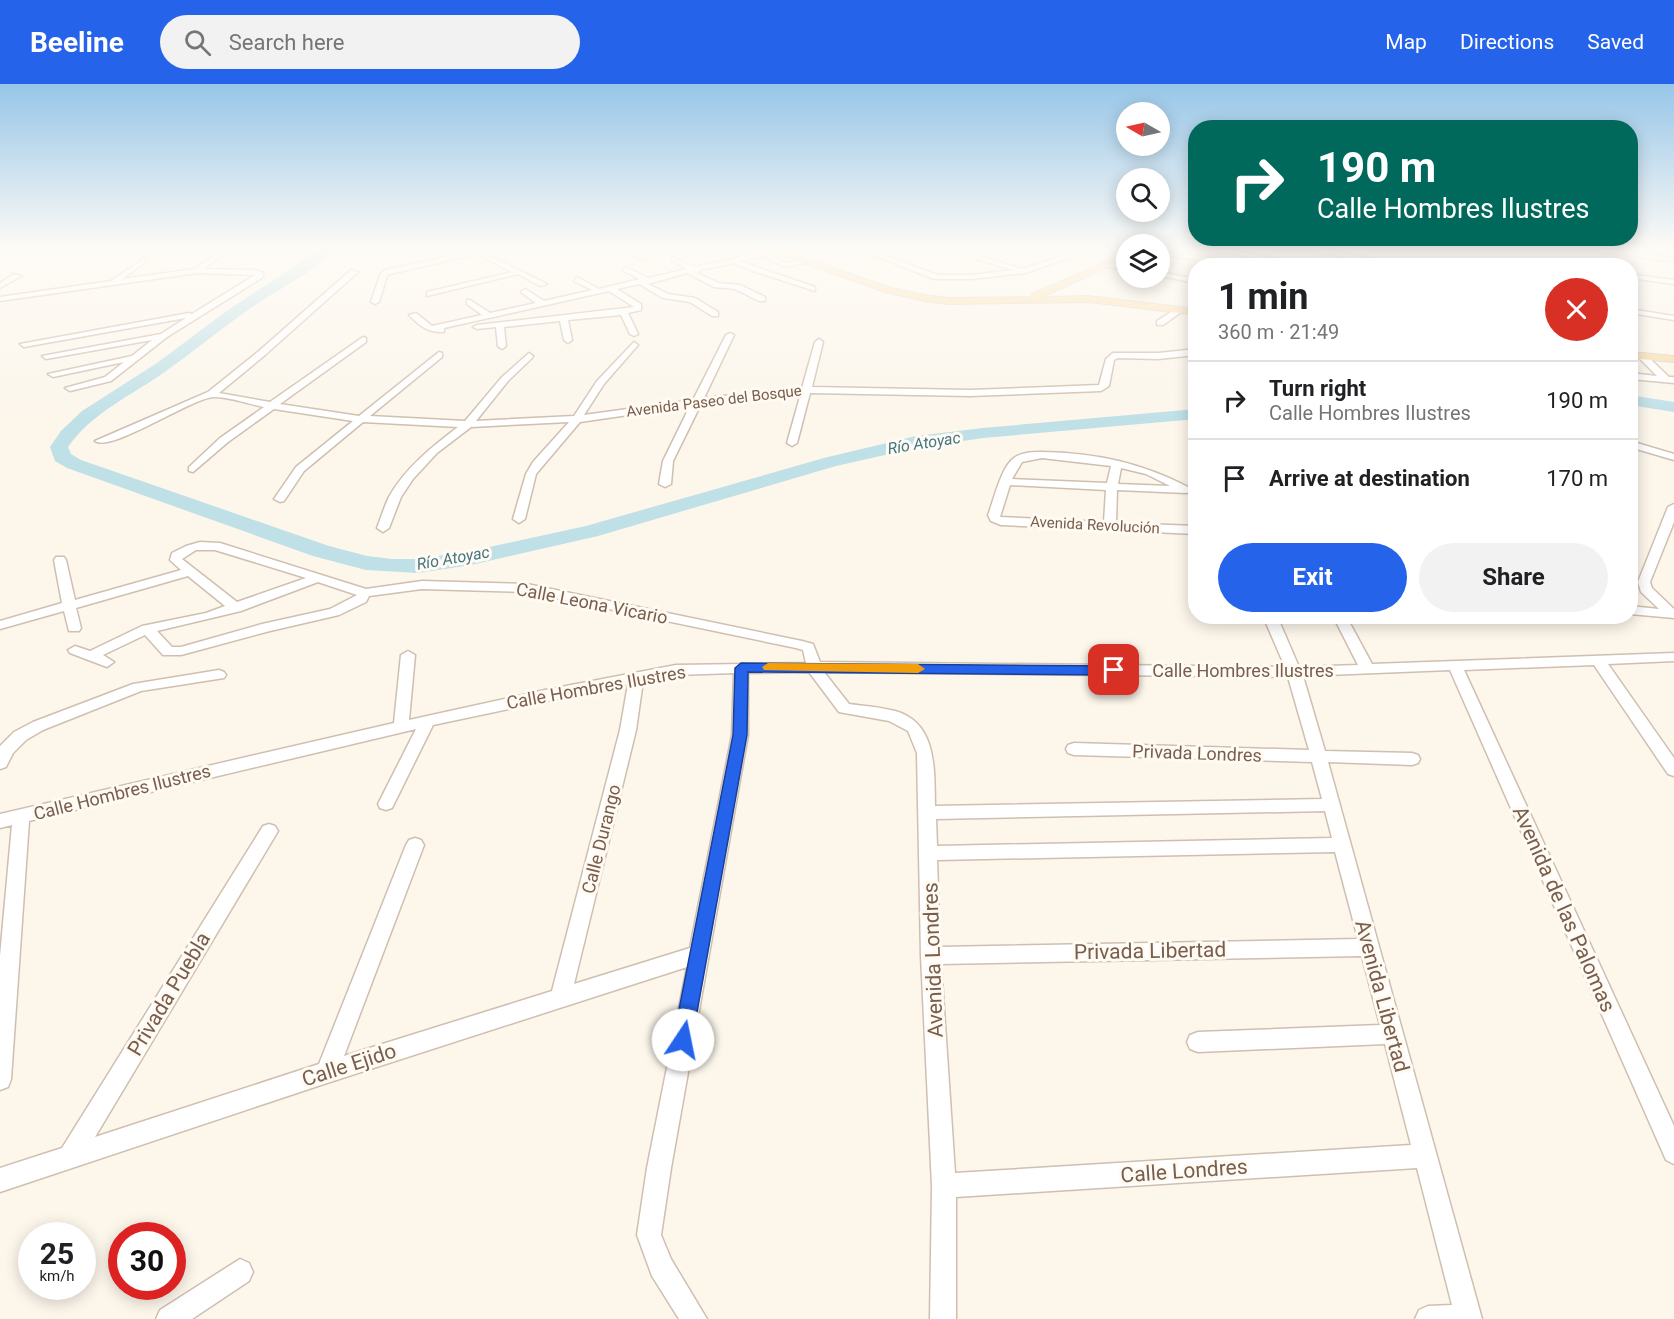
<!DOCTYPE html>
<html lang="en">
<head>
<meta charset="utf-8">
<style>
	:root { --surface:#fff; --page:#f2f2f2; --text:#202124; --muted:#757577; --line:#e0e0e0; --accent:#2563eb }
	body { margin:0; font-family:Roboto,sans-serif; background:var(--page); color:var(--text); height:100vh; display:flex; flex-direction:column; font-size:22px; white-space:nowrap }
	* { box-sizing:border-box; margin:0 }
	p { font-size:20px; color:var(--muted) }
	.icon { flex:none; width:33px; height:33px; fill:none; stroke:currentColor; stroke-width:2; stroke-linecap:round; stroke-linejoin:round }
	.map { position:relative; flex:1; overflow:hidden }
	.side { position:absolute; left:1188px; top:174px; width:450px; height:366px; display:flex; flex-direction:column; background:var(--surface); border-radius:24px; box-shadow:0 3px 15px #0003 }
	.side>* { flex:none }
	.guide { position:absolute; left:1188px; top:36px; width:450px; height:126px; border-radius:24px; box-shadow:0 3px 15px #0003; background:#00695c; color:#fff; overflow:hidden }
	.needle { width:39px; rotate:279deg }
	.tools { position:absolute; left:1116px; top:18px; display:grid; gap:12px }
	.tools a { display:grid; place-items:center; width:54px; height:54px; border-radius:50%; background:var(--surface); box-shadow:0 3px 15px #0003; font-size:30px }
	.speed { position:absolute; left:18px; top:1138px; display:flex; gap:12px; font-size:30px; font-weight:700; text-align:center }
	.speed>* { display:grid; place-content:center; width:78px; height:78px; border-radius:50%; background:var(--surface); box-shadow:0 3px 15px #0003; line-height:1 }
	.speed small { font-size:15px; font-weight:400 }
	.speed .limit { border:9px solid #d22; background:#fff; color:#111 }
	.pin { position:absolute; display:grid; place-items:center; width:51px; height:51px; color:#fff; margin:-26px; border-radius:12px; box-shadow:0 3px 9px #0006 }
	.me { position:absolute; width:66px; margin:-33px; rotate:11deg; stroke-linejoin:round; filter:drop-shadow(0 0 4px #0008) }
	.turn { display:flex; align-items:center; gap:21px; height:126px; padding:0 30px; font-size:27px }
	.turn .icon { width:78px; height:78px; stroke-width:2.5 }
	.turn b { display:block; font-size:42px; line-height:51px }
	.round { display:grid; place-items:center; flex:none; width:63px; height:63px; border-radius:32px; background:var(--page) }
	.headline { display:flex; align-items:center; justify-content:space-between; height:102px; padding:0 30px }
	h1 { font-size:36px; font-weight:700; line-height:45px }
	.button { display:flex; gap:12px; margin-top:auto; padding:12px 30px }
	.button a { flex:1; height:69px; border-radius:36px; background:var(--accent); color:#fff; font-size:24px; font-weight:700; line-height:69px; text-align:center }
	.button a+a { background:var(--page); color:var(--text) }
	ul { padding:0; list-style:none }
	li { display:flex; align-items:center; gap:18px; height:78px; padding:0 30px; border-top:2px solid var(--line) }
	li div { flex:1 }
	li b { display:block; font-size:22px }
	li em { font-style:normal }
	header { display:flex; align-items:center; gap:36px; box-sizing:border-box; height:84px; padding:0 30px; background:var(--accent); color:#fff }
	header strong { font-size:28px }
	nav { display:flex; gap:33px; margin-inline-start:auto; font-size:21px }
	.search { width:420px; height:54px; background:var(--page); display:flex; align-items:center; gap:15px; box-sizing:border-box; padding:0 21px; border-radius:33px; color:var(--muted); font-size:22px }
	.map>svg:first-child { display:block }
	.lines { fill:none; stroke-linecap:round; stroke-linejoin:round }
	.river { fill:#bfe0e7; fill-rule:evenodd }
	.minor-casing { stroke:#cfbfb0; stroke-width:3 }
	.major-casing { stroke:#d9d2cd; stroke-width:2 }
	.minor { fill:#fff; fill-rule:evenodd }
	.major { fill:#f9dca6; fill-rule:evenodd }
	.route { fill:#2563eb; stroke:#184099; stroke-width:1.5 }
	.slow { fill:#f59e0b }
	.labels { text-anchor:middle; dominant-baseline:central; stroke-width:6; stroke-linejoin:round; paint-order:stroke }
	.far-street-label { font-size:15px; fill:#785e4e; stroke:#fffaf2 }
	.far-water-label { font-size:16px; font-style:italic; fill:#447783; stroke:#fffaf2 }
	.street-label { font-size:18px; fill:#785e4e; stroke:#fffaf2 }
	.near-street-label { font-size:21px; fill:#785e4e; stroke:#fffaf2 }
</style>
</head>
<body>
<header>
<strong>Beeline</strong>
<div class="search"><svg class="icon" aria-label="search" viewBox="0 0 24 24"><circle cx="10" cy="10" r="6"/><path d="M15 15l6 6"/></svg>Search here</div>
<nav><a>Map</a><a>Directions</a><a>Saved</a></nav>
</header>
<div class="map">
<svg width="1674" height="1235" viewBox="0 0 1674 1235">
	<rect width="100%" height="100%" fill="#fcf6eb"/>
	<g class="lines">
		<g class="river">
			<path d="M324 163H338C319 185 287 200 263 216 229 238 199 264 166 287 133 311 92 328 68 363L71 370 81 376 329 462 367 472 392 475H418L471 467 586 442 824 374 916 352 983 344 1196 325V335L983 354 916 364 836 382 598 452 471 481 418 489 366 486 313 472 67 384 55 377 50 363 61 347 82 327 157 279 228 226Z"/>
			<polygon points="1630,311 1674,318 1674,328 1630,321"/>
		</g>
		<defs>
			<g id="minor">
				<polygon points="226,163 233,163 204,185 255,186 263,189 263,193 167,253 111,297 70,307 65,304 105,293 124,278 53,293 48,290 132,272 152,256 46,275 42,272 161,250 186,234 24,263 20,260 189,229 192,230 255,191 197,189 0,217 0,213 111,197 145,174 147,177 122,195 195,185"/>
				<polygon points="491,163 503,163 484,169 547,200 540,202 518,190 427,212 427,208 512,188 476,170 390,190 387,192 379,218 375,220 371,218 380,191 385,186"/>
				<polygon points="612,163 621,163 648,175 643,176"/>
				<polygon points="708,163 720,163 696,170 693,168"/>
				<polygon points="882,163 891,163 877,169 938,191 972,191 1012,186 939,163 949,163 1022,185 1092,163 1102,163 1025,189 972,195 934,195 868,169"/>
				<polygon points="1114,163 1126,163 1126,166"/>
				<polygon points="1195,163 1210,163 1317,182 1298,182"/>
				<polygon points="1291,163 1306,163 1411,182 1392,182"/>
				<polygon points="1571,163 1590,163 1674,174 1674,178"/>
				<path d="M780 164 782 167 769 170 785 179 806 176 809 178 784 183 764 172 739 177 815 203V207L753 187 734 179 700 186 697 189 719 199 740 201 765 213V217H759L735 205 714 203 687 189 648 200 668 210 695 214 718 228V232H712L690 218 663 214 639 200 617 205 641 220V226L628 229 638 250 634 252 630 250 621 231 568 236 572 256 568 259 564 256 560 237 504 243 506 262 502 265 498 262 496 243 477 245 473 243 477 241 634 223 609 207 444 244V248C428 249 420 242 409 231L416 229 432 242 482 231 467 220V216H470L490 229 536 219 522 209 521 207 525 205 544 217 592 206 574 197 577 193 599 205 640 195 623 187 626 183 648 194 687 185 671 176 673 173 695 183Z"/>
				<polygon points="1160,166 1248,180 1251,182 1232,182 1160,170"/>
				<polygon points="1536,176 1558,180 1561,182 1534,179"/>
				<polygon points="1106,179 1126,182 1126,186 1104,182"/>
				<path d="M351 186 358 188 265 271 219 309 270 318 363 253 366 254V258L280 320 359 332 439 268 442 269V273L370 332 465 337 502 293 529 269 533 272 532 274 508 297 476 337 574 332 597 297 634 258 638 261 604 300 584 331 693 316 726 251 730 249 734 251 704 314 802 304 815 258 819 255 823 258 812 303 970 306 1099 301 1106 275 1113 269H1158L1196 265V271L1158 275 1118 274 1114 276 1109 302 1101 307 970 312 810 309 797 359 792 362 787 359 801 309 701 320 673 377 671 400 665 403 659 400 663 377 690 322 580 338 536 390 525 435 519 439 513 435 526 390 533 378 569 338 471 343 437 369 413 395 401 413 389 444 383 448 377 444C381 434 384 423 389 413 405 384 433 362 458 343L363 338 304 387 284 417 280 418 274 415 296 383 353 337 274 325 228 358 193 388 189 387V383L220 354 264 323C248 320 230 313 214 313 193 313 111 369 95 357L208 308 259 267Z"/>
				<polygon points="1160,188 1196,195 1196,199 1160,192"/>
				<polygon points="14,190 21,192 0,204 0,199"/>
				<polygon points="1630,190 1674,196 1674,200 1630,194"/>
				<polygon points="1177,224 1184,226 1163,241 1157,241 1157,237"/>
				<polygon points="1630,225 1674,232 1674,236 1630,229"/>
				<polygon points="1639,270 1645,270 1669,293 1674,293 1674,299 1630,295 1630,289 1657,292 1639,274"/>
				<polygon points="1637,359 1674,370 1674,376 1633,364 1632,362"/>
				<path d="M1042 368C1097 369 1142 379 1190 404V408L1186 409 1117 406 1116 439 1196 442V450L1001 441 991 437 988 431C994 416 1001 383 1014 374 1022 368 1033 368 1042 368ZM1042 374 1111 382 1107 399 1012 395 1022 378ZM1121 384 1146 390 1170 402 1118 400ZM1010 401 1106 406 1104 438 1000 433Z"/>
				<polygon points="1674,420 1674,438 1650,498 1652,504 1674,525 1674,534 1630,530 1630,522 1659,525 1641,508 1638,498 1668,423"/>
				<path d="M200 458 220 459 366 505 422 497 527 500 802 557 813 560 820 578 1285 583 1263 532H1277L1299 583 1358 581 1333 532H1346L1372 580 1674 569V577L1608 580 1674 674V692L1668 690 1594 581 1464 586 1674 1042V1080L1666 1076 1450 586 1303 592 1325 667 1412 669 1418 671 1420 675 1418 679 1412 681 1328 678 1482 1235H1415L1419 1226 1428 1222 1452 1221 1417 1084 956 1113V1235H930L932 1102 921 872 917 669 908 647 889 637 839 628 809 588 748 589V651L671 1084 661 1151 671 1175 707 1235H679L652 1192 637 1151 647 1084 687 883 327 999 0 1108V1084L62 1064 263 742 269 740 275 742 278 747 95 1053 319 980 406 761 409 756 415 754 421 756 424 761 344 972 552 907 620 646 628 600 433 641 392 724 386 726 380 724 378 720 416 645 29 737 11 995 8 1003 0 1006V872L12 741 0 744V730L394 639 401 571 408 567 415 571 409 636 545 606 676 581 806 579 803 566 796 564 527 508 422 505 369 512 366 518 339 531 270 547 181 571H163L145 551 103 571 114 578 107 583 70 569 68 566 75 562 90 567 142 542 206 529 225 522 188 492 76 524 81 544 79 547H69L64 527 0 545V537L62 519 54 476 56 473H64L66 476 75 516 181 486 170 476 172 469 186 462ZM196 466H215L306 494 237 518 182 475ZM318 498 357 511 330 525 262 540 181 563H172L157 547 241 527ZM824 588 1288 593 1309 666 1074 659 1068 661 1066 665 1068 669 1074 671 1312 678 1322 715 935 722C934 687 938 639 895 627 880 623 864 622 849 620ZM734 589 732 651 690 864 574 900 636 646 643 597 676 591ZM1325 727 1332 754 937 762 936 735ZM1335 768 1358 855 940 863 937 776ZM1362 872 1380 941 1198 948 1190 951 1187 958 1190 965 1198 968 1385 960 1411 1061 955 1089 941 880Z"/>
				<polygon points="219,586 224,588 226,591 224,594 141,607 43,646 26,656 13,669 6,683 0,685 0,662 14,648 33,638 133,600"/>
				<polygon points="240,1175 249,1179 253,1188 249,1197 192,1235 156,1235 160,1226"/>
			</g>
			<g id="major">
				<polygon points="759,163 772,163 891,204 925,211 949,214 1031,213 1032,210 1126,169 1126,175 1042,213 1089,212 1196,225 1196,231 1089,218 949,220 925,217 885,208"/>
				<polygon points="1160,163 1167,163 1160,167"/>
				<polygon points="1630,268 1674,272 1674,278 1630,274"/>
			</g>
		</defs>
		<use href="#minor" class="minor-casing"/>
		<use href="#major" class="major-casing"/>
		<use href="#minor" class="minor"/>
		<use href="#major" class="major"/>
	</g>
	<linearGradient id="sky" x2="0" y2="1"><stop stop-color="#97c6e8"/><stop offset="0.49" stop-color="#fefbf6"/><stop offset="1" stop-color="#fefbf6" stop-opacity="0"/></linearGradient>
	<rect width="1674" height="336" fill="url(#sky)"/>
	<polygon class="route" points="741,579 1114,582 1120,586 1114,591 748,588 747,651 692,956 690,962 683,965 676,962 673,956 733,651 735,584"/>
	<polygon class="slow" points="768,579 918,580 925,585 918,589 764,586 762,583"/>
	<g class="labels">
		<g class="far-street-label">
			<text transform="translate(714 317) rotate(-7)">Avenida Paseo del Bosque</text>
			<text transform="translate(1095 441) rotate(3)">Avenida Revolución</text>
		</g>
		<g class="far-water-label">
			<text transform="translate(924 359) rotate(-9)">Río Atoyac</text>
			<text transform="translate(453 474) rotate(-10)">Río Atoyac</text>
		</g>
		<g class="street-label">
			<text transform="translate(592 519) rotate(11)">Calle Leona Vicario</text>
			<text x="1243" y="586">Calle Hombres Ilustres</text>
			<text transform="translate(596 603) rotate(-10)">Calle Hombres Ilustres</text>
			<text transform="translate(1197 669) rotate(2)">Privada Londres</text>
			<text transform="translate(122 708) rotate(-14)">Calle Hombres Ilustres</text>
			<text transform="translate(601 755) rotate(-76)">Calle Durango</text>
		</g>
		<g class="near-street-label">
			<text transform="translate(1564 825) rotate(66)">Avenida de las Palomas</text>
			<text transform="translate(1150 867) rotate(-1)">Privada Libertad</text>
			<text transform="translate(933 876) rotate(-92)">Avenida Londres</text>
			<text transform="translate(169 910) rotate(-59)">Privada Puebla</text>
			<text transform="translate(1382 912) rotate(75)">Avenida Libertad</text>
			<text transform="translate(349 981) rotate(-18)">Calle Ejido</text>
			<text transform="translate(1184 1087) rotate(-4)">Calle Londres</text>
		</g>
	</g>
</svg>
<div class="tools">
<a><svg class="needle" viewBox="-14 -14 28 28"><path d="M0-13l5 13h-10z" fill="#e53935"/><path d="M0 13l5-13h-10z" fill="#757577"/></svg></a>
<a><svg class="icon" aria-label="search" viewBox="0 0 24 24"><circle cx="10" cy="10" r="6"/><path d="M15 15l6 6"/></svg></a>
<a><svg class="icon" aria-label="layers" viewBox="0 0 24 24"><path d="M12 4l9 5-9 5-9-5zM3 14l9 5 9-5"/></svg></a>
</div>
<div class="speed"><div>25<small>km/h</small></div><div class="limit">30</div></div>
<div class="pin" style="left:1114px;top:586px;background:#d93025"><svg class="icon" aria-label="arrive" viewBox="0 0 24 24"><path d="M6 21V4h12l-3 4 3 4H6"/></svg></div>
<svg class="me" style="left:683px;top:956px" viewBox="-20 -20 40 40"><circle r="19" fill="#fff"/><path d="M0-13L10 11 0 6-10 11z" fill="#2563eb"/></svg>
<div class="guide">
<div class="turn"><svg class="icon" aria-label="right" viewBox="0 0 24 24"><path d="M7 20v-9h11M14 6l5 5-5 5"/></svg><div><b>190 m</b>Calle Hombres Ilustres</div></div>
</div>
<section class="side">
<div class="headline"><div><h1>1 min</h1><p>360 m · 21:49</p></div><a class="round" style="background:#d93025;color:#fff"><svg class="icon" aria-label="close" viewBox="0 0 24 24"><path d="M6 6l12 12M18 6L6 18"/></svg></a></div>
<ul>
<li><svg class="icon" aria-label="right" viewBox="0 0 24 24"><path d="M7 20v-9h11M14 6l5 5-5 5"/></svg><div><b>Turn right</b><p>Calle Hombres Ilustres</p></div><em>190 m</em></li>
<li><svg class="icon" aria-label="arrive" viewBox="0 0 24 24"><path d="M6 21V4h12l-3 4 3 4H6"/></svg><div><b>Arrive at destination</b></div><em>170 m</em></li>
</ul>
<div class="button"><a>Exit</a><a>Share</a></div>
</section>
</div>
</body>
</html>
